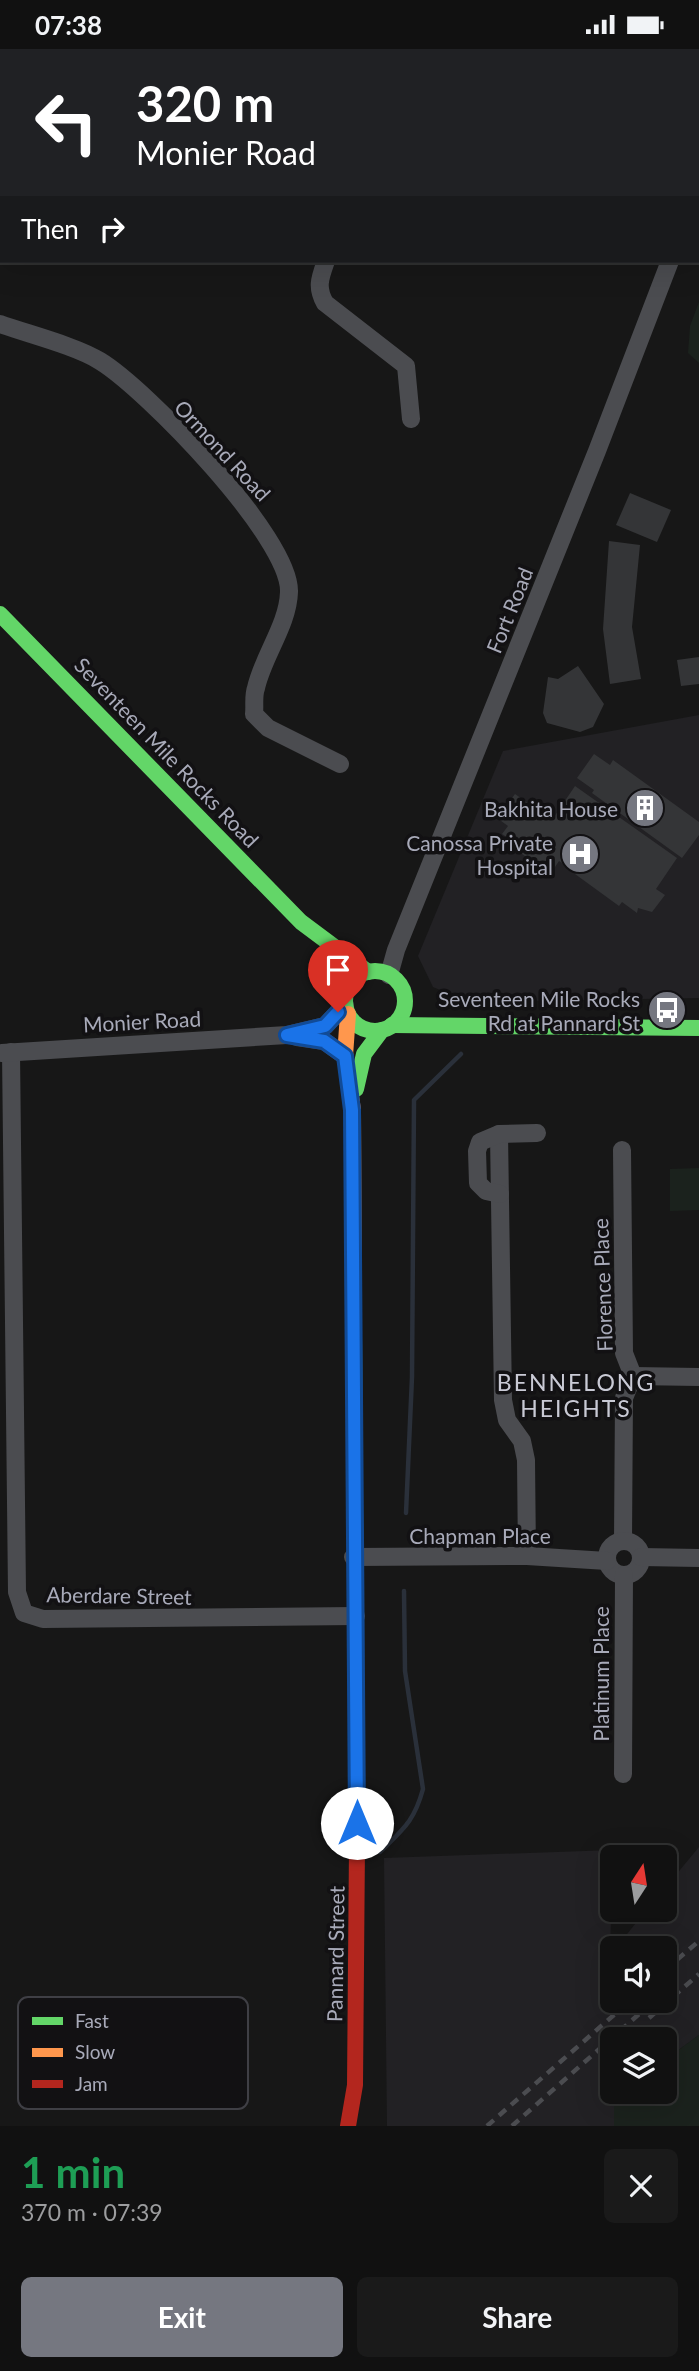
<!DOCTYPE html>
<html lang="en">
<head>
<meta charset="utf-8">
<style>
	:root { --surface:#111; --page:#1a1a1a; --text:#f1f3f6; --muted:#9c9d9f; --line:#303131; --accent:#757780 }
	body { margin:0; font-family:Lato,sans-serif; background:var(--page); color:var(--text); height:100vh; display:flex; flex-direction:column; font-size:26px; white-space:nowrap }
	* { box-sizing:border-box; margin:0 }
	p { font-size:23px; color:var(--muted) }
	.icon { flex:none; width:38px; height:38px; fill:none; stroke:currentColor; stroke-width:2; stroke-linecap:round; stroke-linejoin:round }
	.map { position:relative; height:2077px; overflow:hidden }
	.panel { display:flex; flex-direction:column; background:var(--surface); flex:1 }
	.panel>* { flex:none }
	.guide { position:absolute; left:0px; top:0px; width:700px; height:214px; box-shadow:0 7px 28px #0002,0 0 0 2px var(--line); background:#202124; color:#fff; overflow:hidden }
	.needle { width:46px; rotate:12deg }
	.controls { position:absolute; left:600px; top:1796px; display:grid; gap:14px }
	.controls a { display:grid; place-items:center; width:77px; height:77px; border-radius:10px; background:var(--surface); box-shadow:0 7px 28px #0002,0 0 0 2px var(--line); font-size:35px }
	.pin { position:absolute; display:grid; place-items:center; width:60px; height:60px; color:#fff; margin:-72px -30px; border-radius:50% 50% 50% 0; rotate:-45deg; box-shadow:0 0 7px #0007 }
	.pin .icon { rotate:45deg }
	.me { position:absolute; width:77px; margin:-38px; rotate:0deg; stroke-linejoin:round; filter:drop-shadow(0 0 5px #0008) }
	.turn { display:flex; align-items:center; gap:24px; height:147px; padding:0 21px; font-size:32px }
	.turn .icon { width:91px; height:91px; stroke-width:2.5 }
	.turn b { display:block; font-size:49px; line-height:60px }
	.then { display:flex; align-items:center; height:66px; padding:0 21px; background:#0003; gap:14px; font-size:26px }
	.round { display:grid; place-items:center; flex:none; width:74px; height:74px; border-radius:10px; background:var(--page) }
	.summary { display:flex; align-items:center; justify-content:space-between; height:119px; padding:0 21px }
	h1 { font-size:42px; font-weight:700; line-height:52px; color:#1e9e55 }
	.button { display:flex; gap:14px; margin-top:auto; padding:14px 21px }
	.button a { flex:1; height:80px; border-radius:10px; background:var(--accent); color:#fff; font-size:28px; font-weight:700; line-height:80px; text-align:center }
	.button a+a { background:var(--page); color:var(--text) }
	.status { display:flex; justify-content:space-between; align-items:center; height:49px; padding:0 35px; background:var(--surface); direction:ltr }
	.status svg { height:19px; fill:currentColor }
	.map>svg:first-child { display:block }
	.built { fill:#222124 }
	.green { fill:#1b221d }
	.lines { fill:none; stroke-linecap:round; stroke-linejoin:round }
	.stream { stroke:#2a303a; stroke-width:4.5 }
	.building { fill:#343537 }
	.street { stroke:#4b4c50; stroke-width:18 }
	.fast { stroke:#63d668; stroke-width:16 }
	.slow { stroke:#ff974d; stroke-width:16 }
	.jam { stroke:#b3261e; stroke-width:16 }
	.rail { stroke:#4b4c50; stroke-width:4.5; stroke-dasharray:9 7; stroke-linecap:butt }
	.route-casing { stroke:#114b97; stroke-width:18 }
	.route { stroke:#1a73e8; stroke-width:12 }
	.labels { text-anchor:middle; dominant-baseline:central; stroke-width:7; stroke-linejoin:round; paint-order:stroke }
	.street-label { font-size:21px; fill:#a8aab9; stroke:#121113 }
	.poi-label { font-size:21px; fill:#a8aab9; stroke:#121113; text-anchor:end }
	.neighbourhood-label { font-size:23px; letter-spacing:2px; fill:#c9cad5; stroke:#121113 }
	.key { fill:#121113; stroke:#3f3f45; stroke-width:2 }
	.key-label { font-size:19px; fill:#a8aab9 }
</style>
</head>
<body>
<div class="status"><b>07:38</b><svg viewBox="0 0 49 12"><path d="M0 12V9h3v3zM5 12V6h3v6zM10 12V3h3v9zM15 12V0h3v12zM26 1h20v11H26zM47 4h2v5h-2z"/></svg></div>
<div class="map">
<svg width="699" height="2077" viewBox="0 0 699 2077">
	<rect width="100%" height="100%" fill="#171717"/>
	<g class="built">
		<polygon points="699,666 699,949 468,953 433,938 418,907 503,702"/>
		<polygon points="699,1798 699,1986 665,2011 665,1990 612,1990 612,2042 623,2042 614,2049 614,2077 387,2077 384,1809 613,1801 610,1904 612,1903 612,1951 665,1951 665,1899 616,1899 647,1860 665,1860 665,1839"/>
	</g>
	<g class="green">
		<polygon points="699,253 699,314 688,304 690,277"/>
		<polygon points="699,1119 699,1161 670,1162 670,1120"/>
		<polygon points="699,1986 699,2077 614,2077 614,2048 623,2042 665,2042 665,2011"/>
	</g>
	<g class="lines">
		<g class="stream">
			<polyline points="406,1464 412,1328 414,1051 461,1005"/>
			<path d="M380 1803C403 1780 414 1773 423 1740L405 1622 404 1542"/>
		</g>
	</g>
	<g class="building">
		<polygon points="630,444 671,461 657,493 616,476"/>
		<polygon points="609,492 640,496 632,578 641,630 610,635 603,580"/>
		<polygon points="699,608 699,635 681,637 677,611"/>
		<polygon points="578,617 604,655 593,678 580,683 547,674 543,664 548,628 558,630"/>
		<polygon points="594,705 610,716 613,711 699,773 699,786 682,809 592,744 594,741 577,729"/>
		<polygon points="575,737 677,809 656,840 665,846 652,863 638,859 637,864 622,853 619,857 575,825 579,820 573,815 578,807 574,804 565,816 559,812 553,821 544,815 541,819 514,799 517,795 502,785 508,777 497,769 515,745 552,771"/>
	</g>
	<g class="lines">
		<g class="street">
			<polyline points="200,0 202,2"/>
			<polyline points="685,0 689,2"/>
			<polyline points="411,2 412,0"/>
			<polyline points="0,70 2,79"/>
			<polyline points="698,139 699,137"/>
			<polyline points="0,166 2,164"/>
			<path d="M326 212C320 229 316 238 325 254L406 317 411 370"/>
			<path d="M0 275C28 285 76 297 100 312 146 340 291 489 289 543 288 576 263 607 256 639 253 647 255 657 254 665L268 679 340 715"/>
			<polyline points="389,926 396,901 597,402 670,212"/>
			<polyline points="297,988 324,992 345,1007"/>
			<polyline points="11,1003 17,1543 24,1564 43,1570 356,1567"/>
			<polyline points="2,1004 287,986 325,977 345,956"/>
			<polyline points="499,1085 503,1351 507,1371 522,1392 526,1411 527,1507"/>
			<polyline points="622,1101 624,1304 633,1327 624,1349 623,1492"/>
			<polyline points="500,1145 486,1142 478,1134 477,1102 480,1093 499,1085 537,1084"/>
			<polyline points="633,1327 699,1328"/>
			<circle cx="624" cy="1509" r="17"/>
			<polyline points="353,1508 527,1507 607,1512"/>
			<polyline points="641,1508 699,1509"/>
			<polyline points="623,1725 624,1526"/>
		</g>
		<g class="fast">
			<polyline points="0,565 301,873 368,923"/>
			<circle cx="375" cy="952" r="30"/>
			<polyline points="392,976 699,979"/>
			<polyline points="356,1040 364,1005 382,981"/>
			<polyline points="354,1288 357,1796"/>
		</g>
		<polyline class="slow" points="348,965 345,1007 353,1061 354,1288"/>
		<polyline class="jam" points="348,2077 355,2036 357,1796"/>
		<g class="rail">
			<polyline points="665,1921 699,1892"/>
			<polyline points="649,1969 699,1925"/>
			<polyline points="487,2077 631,1951"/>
			<polyline points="512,2077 655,1951"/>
		</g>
	</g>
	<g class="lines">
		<defs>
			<polyline id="route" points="338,963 325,977 287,986 324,992 345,1007 352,1061 357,1774"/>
		</defs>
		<use href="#route" class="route-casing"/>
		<use href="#route" class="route"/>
	</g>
	<defs>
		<symbol id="building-disc" viewBox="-11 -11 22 22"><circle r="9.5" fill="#757780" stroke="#121113"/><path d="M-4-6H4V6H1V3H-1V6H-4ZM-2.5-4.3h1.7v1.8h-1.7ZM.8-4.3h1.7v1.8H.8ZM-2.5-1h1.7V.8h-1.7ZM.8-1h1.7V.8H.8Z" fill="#fff"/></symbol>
		<symbol id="hospital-disc" viewBox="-11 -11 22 22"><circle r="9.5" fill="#757780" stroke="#121113"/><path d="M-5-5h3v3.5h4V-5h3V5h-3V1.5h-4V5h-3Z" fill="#fff"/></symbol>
		<symbol id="bus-disc" viewBox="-11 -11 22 22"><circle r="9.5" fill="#757780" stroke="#121113"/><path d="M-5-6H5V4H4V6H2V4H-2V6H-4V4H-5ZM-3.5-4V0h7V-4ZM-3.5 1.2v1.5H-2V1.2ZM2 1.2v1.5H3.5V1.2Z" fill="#fff"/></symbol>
	</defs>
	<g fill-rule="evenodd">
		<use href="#building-disc" x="623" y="737" width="44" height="44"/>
		<use href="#hospital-disc" x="558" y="783" width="44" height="44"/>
		<use href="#bus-disc" x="645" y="939" width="44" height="44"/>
	</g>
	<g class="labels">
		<g class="street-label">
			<text transform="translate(223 401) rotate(47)">Ormond Road</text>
			<text transform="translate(509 561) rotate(-68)">Fort Road</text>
			<text transform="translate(167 703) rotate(46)">Seventeen Mile Rocks Road</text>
			<text transform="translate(142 972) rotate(-3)">Monier Road</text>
			<text transform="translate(602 1236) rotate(-92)">Florence Place</text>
			<text x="480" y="1486">Chapman Place</text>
			<text transform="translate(119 1546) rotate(1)">Aberdare Street</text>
			<text transform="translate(600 1625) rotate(-90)">Platinum Place</text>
			<text transform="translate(335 1905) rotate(-89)">Pannard Street</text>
		</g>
		<g class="poi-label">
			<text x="618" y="759">Bakhita House</text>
			<text x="553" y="793">Canossa Private<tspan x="553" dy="24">Hospital</tspan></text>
			<text x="640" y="949">Seventeen Mile Rocks<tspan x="640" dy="24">Rd at Pannard St</tspan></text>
		</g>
		<g class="neighbourhood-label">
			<text x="576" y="1333">BENNELONG<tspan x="576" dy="26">HEIGHTS</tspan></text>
		</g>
	</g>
	<rect x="18" y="1948" width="230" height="112" rx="10" class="key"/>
	<rect x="32" y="1968" width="31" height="8" fill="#63d668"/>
	<rect x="32" y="1999" width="31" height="9" fill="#ff974d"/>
	<rect x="32" y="2031" width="31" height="8" fill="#b3261e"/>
	<g class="key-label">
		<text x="75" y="1979">Fast</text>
		<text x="75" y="2010">Slow</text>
		<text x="75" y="2042">Jam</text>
	</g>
</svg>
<div class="controls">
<a><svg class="needle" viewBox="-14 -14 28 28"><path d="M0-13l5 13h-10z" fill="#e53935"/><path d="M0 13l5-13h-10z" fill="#9c9d9f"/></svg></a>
<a><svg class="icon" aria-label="sound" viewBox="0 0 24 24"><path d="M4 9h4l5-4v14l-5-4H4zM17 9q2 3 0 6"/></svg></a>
<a><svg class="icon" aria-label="layers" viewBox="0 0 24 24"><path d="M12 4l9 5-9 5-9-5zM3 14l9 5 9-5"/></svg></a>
</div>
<div class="pin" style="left:338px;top:963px;background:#d93025"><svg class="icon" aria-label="arrive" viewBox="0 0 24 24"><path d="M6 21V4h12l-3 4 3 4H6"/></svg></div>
<svg class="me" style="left:357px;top:1774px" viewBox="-20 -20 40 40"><circle r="19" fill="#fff"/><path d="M0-13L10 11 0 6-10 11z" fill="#1a73e8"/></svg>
<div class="guide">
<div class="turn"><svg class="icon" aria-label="left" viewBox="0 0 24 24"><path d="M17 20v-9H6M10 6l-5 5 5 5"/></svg><div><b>320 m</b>Monier Road</div></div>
<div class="then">Then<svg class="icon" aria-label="right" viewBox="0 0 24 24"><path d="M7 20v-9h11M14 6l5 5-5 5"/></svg></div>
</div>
</div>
<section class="panel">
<div class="summary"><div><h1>1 min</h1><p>370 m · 07:39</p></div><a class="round"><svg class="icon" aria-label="close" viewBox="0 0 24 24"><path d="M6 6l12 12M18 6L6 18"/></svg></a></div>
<div class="button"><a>Exit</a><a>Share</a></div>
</section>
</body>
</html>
